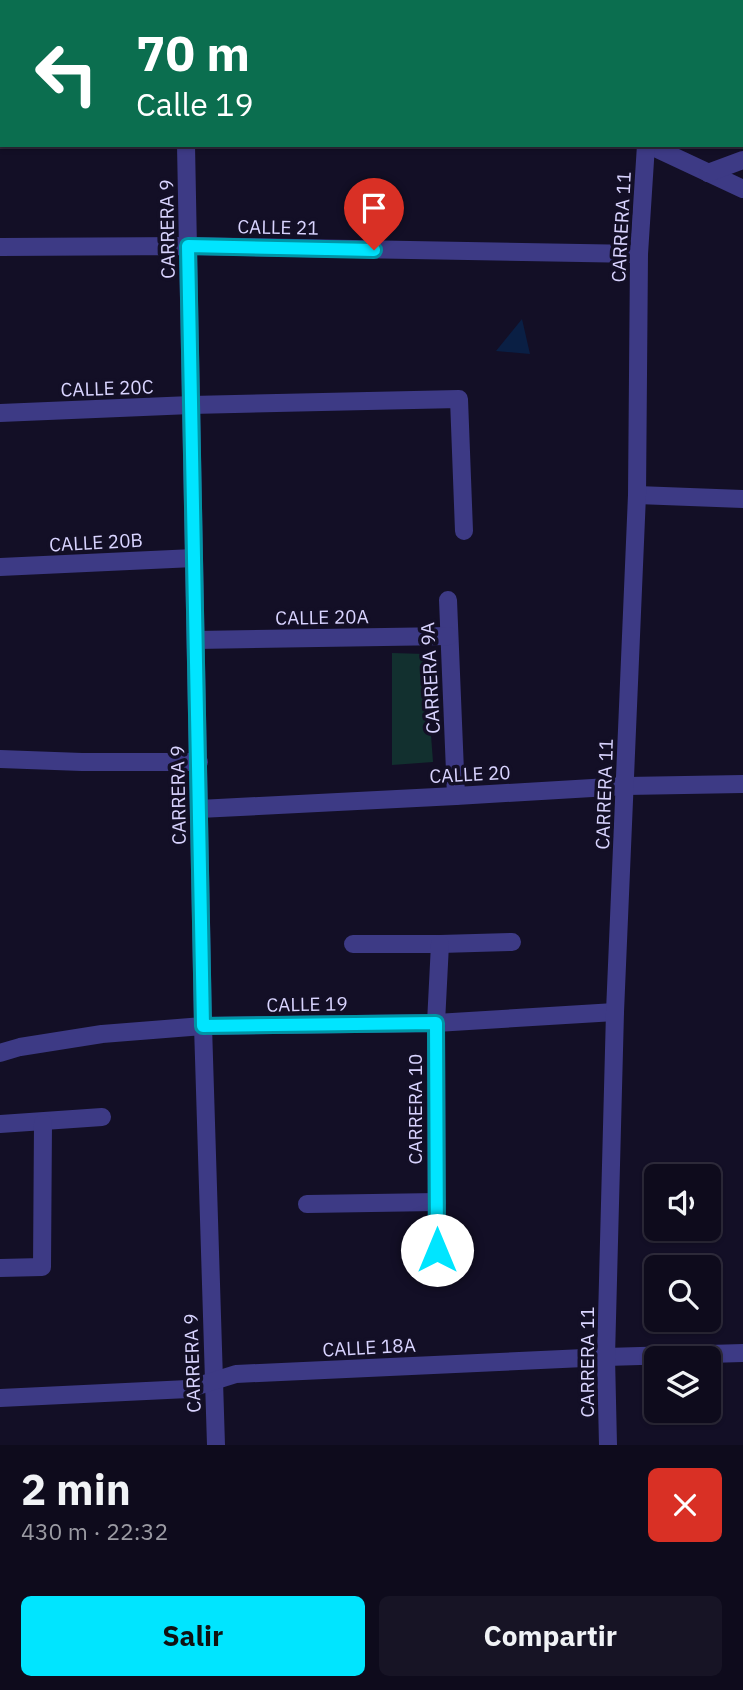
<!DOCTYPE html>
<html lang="es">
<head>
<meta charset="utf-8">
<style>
	:root { --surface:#0e0b1c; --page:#171425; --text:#f1f3f6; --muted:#9b9ba3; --line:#2e2b3b; --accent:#00e5ff }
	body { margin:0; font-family:"IBM Plex Sans",sans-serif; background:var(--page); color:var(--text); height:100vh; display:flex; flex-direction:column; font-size:26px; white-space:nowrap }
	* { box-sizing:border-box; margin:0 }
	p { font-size:23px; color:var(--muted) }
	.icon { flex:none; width:38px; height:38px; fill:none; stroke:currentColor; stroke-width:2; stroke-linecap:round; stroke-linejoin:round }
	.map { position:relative; height:1445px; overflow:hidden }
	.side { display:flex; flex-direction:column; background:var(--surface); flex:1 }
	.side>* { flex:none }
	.hud { position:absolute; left:0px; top:0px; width:744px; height:147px; box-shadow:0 2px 5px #0004,0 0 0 2px var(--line); background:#0b6e4f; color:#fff; overflow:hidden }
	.fabs { position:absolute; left:644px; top:1164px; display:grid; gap:14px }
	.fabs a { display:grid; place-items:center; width:77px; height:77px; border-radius:10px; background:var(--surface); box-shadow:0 2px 5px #0004,0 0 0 2px var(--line); font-size:35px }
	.pin { position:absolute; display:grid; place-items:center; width:60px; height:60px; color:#fff; margin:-72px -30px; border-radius:50% 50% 50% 0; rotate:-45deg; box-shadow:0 0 7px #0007 }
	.pin .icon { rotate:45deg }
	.me { position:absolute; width:77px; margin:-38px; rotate:0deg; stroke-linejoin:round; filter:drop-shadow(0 0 5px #0008) }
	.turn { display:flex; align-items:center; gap:24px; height:147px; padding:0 21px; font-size:32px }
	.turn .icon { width:91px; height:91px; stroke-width:2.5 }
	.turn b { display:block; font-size:49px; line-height:60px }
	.round { display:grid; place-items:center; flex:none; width:74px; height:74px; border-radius:10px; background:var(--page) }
	.headline { display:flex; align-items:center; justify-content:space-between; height:119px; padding:0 21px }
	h1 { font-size:42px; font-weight:700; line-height:52px }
	.cta { display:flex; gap:14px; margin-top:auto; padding:14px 21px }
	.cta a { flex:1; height:80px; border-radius:10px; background:var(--accent); color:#111; font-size:28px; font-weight:700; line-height:80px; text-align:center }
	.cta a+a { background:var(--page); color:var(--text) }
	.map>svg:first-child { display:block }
	.green { fill:#12302f }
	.water { fill:#0a1f44 }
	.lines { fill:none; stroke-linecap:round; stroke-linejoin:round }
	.minor { stroke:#3d3a85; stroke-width:18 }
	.route-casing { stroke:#0095a6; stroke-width:18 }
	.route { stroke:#00e5ff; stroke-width:12 }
	.labels { text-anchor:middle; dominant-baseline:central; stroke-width:7; stroke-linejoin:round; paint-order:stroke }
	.street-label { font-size:19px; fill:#d9d4ff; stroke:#130f26 }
</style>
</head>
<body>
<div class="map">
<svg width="743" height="1445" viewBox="0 0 743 1445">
	<rect width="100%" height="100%" fill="#130f26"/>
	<polygon class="green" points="392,653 425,654 433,762 392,765"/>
	<polygon class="water" points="522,319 530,354 496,351"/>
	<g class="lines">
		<g class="minor">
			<polyline points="24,0 24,2"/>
			<polyline points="183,0 183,2"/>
			<polyline points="333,0 337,2"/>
			<polyline points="402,0 406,2"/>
			<polyline points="0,91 2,91"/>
			<polyline points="186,145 203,1026 216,1445"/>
			<polyline points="649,145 743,189"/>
			<polyline points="708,173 743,160"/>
			<polyline points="0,247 188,246 639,254"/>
			<polyline points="0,413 191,405 459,399 464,531"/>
			<polyline points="637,495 743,499"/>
			<polyline points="0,567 194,558"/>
			<polyline points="448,600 456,796"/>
			<polyline points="196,640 449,636"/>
			<polyline points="0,759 82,762 199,762"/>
			<polyline points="199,809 456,796 626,786 743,784"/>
			<polyline points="353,944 440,944 512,942"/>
			<polyline points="0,1053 20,1047 102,1034 203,1026 436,1023 615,1012"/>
			<polyline points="0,1124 102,1117"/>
			<polyline points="307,1204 437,1202"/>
			<polyline points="0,1268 42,1267 43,1123"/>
			<polyline points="437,1274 436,1023 440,944"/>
			<polyline points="0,1398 188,1389 236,1374 606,1357 743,1353"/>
			<polyline points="608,1445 606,1357 615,1012 637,495 639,254 646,145"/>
		</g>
	</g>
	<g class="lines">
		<defs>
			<polyline id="route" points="374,250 188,246 203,1026 436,1023 437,1250"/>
		</defs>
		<use href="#route" class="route-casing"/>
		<use href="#route" class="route"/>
	</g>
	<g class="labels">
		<g class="street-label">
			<text transform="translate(278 227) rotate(1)">CALLE 21</text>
			<text transform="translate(621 227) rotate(-87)">CARRERA 11</text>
			<text transform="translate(167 229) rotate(-91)">CARRERA 9</text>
			<text transform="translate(107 388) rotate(-2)">CALLE 20C</text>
			<text transform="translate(96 542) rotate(-3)">CALLE 20B</text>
			<text transform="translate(322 617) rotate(-1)">CALLE 20A</text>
			<text transform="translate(430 678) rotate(-93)">CARRERA 9A</text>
			<text transform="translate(470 774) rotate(-3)">CALLE 20</text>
			<text transform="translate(604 794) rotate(-88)">CARRERA 11</text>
			<text transform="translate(178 795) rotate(-91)">CARRERA 9</text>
			<text transform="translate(307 1004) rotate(-1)">CALLE 19</text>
			<text transform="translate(415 1109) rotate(-90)">CARRERA 10</text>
			<text transform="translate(369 1347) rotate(-3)">CALLE 18A</text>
			<text transform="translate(587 1362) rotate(-90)">CARRERA 11</text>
			<text transform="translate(192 1363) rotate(-92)">CARRERA 9</text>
		</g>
	</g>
</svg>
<div class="fabs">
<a><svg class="icon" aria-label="sound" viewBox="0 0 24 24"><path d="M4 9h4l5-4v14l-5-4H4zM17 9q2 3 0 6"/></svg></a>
<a><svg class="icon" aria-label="search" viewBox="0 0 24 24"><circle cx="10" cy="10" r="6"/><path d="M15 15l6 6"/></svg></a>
<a><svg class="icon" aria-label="layers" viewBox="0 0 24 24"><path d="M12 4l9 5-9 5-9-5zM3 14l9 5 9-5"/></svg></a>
</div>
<div class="pin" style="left:374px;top:250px;background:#d93025"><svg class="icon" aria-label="arrive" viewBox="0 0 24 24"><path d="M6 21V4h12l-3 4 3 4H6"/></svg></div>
<svg class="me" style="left:437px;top:1250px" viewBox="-20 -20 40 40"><circle r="19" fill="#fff"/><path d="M0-13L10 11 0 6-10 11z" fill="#00e5ff"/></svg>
<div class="hud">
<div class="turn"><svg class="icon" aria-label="left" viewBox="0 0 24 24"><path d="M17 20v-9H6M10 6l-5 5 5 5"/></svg><div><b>70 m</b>Calle 19</div></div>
</div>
</div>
<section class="side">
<div class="headline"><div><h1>2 min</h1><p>430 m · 22:32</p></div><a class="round" style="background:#d93025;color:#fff"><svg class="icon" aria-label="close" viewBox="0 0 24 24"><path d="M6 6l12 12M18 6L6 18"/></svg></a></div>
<div class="cta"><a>Salir</a><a>Compartir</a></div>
</section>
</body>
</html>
